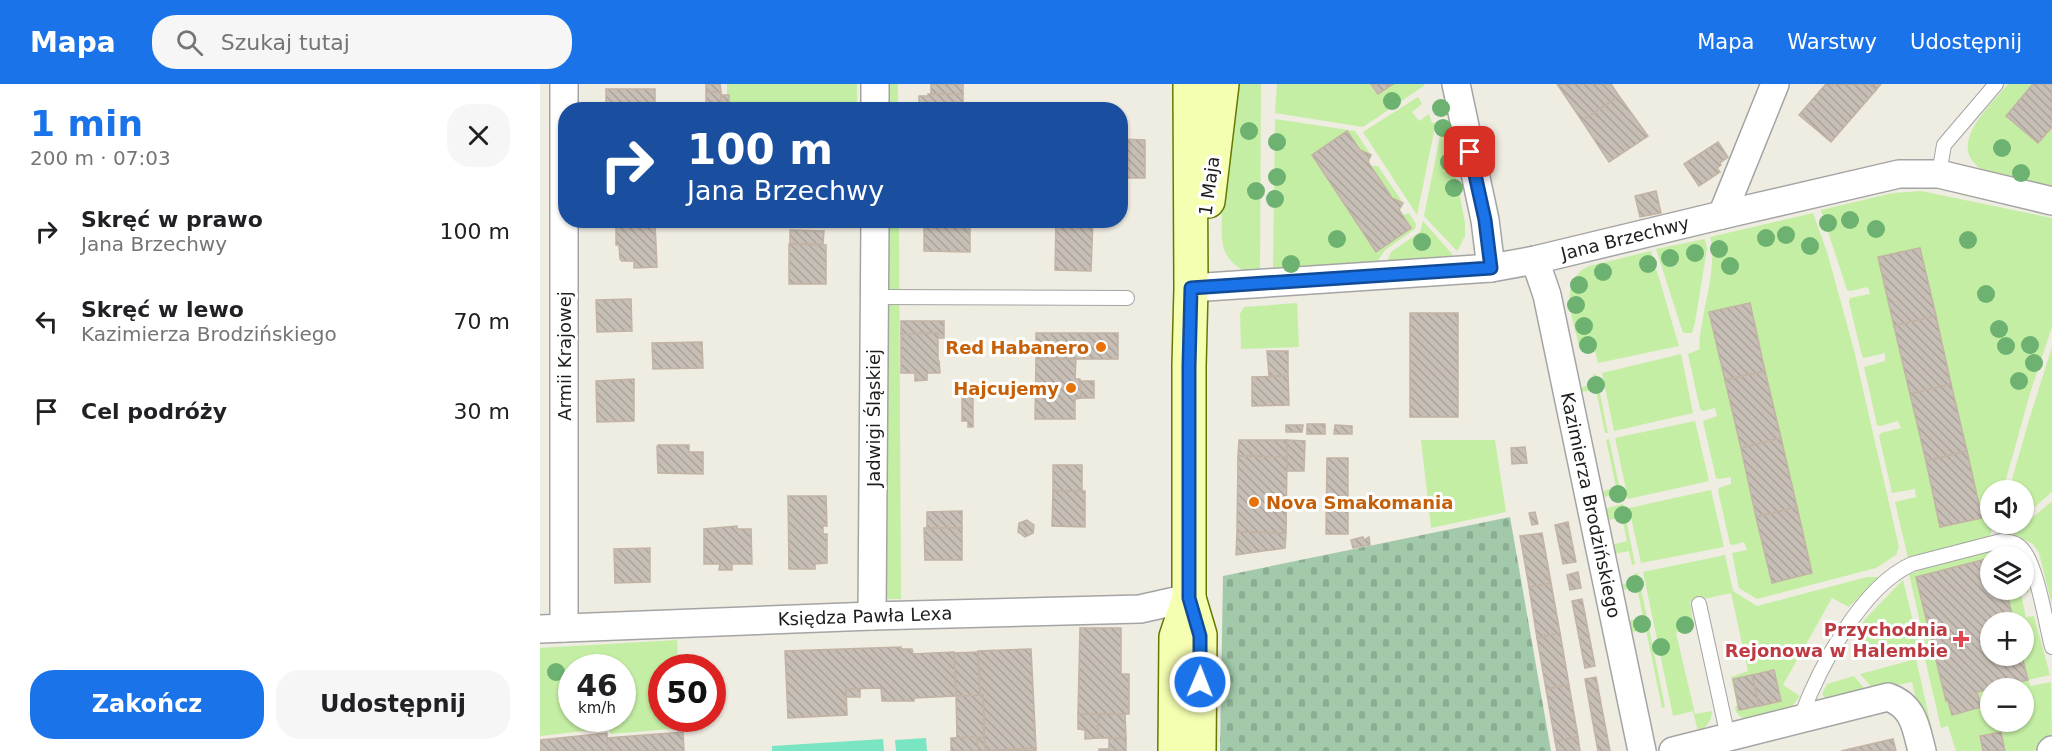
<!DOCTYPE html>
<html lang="pl">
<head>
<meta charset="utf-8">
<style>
	:root { --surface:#fff; --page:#f6f6f6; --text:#202124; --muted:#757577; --accent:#1a73e8 }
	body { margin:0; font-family:"DejaVu Sans",sans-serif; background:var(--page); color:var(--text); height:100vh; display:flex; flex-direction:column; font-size:22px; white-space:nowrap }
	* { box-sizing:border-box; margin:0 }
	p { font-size:20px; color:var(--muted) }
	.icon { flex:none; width:33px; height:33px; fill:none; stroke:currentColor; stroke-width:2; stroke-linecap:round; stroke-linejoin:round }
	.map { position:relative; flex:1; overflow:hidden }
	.details { display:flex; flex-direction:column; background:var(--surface); width:540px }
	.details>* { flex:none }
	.guide { position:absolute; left:18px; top:18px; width:570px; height:126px; border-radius:24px; box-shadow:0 2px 4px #0004; background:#1a4fa0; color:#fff; overflow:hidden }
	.tools { position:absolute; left:1440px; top:396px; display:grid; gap:12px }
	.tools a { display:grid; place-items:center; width:54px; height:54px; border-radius:50%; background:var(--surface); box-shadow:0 2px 4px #0004; font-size:30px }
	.speed { position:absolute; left:18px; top:570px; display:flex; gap:12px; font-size:30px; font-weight:700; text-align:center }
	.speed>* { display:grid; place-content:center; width:78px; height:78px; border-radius:50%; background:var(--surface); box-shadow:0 2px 4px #0004; line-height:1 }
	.speed small { font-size:15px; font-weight:400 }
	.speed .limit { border:9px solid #d22; background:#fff; color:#111 }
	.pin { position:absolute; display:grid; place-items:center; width:51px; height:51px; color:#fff; margin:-26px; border-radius:12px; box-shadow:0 3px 9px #0006 }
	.me { position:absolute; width:66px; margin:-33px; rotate:1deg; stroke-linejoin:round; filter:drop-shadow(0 0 4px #0008) }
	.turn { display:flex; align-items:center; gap:21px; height:126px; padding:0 30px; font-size:27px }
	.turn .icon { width:78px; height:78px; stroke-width:2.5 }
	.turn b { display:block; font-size:42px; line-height:51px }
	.round { display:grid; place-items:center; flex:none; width:63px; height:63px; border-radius:24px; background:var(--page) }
	.overview { display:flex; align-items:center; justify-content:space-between; height:102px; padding:0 30px }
	h1 { font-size:36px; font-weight:700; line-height:45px; color:var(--accent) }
	.button { display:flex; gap:12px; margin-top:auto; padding:12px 30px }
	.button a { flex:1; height:69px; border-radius:24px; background:var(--accent); color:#fff; font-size:24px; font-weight:700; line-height:69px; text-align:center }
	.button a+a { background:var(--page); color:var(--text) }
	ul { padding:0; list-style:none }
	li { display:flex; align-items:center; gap:18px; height:90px; padding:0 30px }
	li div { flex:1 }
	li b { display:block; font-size:22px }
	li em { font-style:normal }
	header { display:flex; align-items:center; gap:36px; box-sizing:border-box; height:84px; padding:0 30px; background:var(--accent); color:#fff }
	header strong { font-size:28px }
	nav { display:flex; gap:33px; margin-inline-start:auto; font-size:21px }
	.search { width:420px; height:54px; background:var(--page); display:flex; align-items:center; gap:15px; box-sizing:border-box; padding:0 21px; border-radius:24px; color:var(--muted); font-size:22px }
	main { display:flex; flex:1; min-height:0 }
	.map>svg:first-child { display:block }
	.grass { fill:#c4eea4; fill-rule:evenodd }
	.cemetery { fill:url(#cemetery-stones) }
	.park { fill:url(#park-dots) }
	.pitch { fill:#7ae5c2 }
	.building { fill:url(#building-back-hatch); stroke:#c2b3a4; stroke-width:1.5 }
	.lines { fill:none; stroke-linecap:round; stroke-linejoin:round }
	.service-casing { stroke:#a4a4a4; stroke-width:16 }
	.minor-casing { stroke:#a4a4a4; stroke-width:30 }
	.secondary-casing { stroke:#657900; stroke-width:36 }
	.service { stroke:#fff; stroke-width:14 }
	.minor { stroke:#fff; stroke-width:27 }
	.secondary { stroke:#f6feb1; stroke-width:33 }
	.tree { fill:#6db271 }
	.route-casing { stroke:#114b97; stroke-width:15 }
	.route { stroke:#1a73e8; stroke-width:10 }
	.food-dot { fill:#e8710a; stroke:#fff; stroke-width:2 }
	.health-dot { fill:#e0444e; stroke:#fff; stroke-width:2 }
	.labels { text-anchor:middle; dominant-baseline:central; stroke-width:6; stroke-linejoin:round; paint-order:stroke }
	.street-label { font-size:18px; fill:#1d1d1d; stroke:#fff }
	.food-label { font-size:18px; font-weight:bold; fill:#c56008; stroke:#fff; text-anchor:end }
	.health-label { font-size:18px; font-weight:bold; fill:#be3a42; stroke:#fff; text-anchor:end }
</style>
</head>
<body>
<header>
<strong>Mapa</strong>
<div class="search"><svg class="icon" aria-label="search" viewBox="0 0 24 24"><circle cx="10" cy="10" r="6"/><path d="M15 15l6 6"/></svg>Szukaj tutaj</div>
<nav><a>Mapa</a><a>Warstwy</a><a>Udostępnij</a></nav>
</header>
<main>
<section class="details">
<div class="overview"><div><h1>1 min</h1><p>200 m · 07:03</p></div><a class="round"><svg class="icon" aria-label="close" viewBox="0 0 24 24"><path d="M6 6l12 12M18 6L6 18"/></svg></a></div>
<ul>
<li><svg class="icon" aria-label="right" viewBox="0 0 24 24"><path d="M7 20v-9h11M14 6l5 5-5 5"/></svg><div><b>Skręć w prawo</b><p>Jana Brzechwy</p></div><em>100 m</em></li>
<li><svg class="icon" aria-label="left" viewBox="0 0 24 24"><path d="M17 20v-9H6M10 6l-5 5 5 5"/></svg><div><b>Skręć w lewo</b><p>Kazimierza Brodzińskiego</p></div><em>70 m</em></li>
<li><svg class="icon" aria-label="arrive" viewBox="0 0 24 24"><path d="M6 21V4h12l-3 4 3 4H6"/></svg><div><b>Cel podróży</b></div><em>30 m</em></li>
</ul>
<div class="button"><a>Zakończ</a><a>Udostępnij</a></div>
</section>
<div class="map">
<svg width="1512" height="667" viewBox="0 0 1512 667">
	<defs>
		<pattern id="cemetery-stones" width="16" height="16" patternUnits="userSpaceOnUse" patternTransform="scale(1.5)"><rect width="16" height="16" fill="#a2caaa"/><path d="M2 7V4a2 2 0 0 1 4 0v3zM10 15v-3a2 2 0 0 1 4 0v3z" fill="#8bad92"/></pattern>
		<pattern id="park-dots" width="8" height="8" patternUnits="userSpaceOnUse" patternTransform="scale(1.5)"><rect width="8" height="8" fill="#bbfdc4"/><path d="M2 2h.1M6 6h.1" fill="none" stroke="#a0d8a8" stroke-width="1.8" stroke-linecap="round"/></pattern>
		<pattern id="building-back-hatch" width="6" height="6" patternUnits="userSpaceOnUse" patternTransform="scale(1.5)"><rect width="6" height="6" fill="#c7beb5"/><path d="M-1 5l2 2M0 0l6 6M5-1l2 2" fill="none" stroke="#aaa39b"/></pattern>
	</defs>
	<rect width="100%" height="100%" fill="#efece2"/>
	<g class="grass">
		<rect x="187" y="0" width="130" height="25"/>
		<polygon points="344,0 358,0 358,25 345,25"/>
		<path d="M695 0H721L720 191C706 188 694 184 686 170 680 158 682 142 682 129 683 86 689 43 695 0Z"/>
		<polygon points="737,0 884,0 885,1 823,43 735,29"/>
		<path d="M1468 0H1512V108L1449 91C1442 86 1432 79 1429 71 1421 47 1454 17 1468 0Z"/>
		<polygon points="878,13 882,20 872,28 879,37 889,30 892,39 896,38 877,131 823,48"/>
		<polygon points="735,35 815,47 831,71 828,78 831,82 838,82 863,119 859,126 863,131 869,129 876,140 875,145 845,166 837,178 733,185"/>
		<polygon points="905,36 925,139 925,152 917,167 884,132 902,42"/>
		<polygon points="1381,107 1512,134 1512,243 1491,306 1463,406 1450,406 1450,440 1453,440 1450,452 1368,474 1355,418 1376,413 1375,405 1352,409 1339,352 1341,349 1361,344 1358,337 1340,342 1337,341 1324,283 1345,277 1345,269 1324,274 1322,272 1309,218 1310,214 1330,210 1328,203 1310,207 1307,206 1281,126 1353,109"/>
		<path d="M1273 129 1287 168 1314 266 1359 463 1356 471 1336 484 1217 515 1199 504 1192 469 1207 466 1204 458 1193 461 1190 460 1178 407 1179 404 1191 400V393L1179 395 1176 394 1163 337 1177 332 1175 324 1163 327 1160 325 1148 270 1160 265C1158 254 1162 244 1163 233 1168 208 1176 177 1170 153Z"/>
		<polygon points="345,137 359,137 361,515 346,515"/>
		<polygon points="883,137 913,171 900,175 849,177 848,175 851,168 880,148"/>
		<polygon points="1165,155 1167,165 1155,238 1152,249 1143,249 1116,165"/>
		<path d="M1111 167 1139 262 1058 279 1054 263 1040 265C1034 239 1016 197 1049 182Z"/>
		<polygon points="757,219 759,263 701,265 700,230 704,223"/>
		<polygon points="1512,263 1512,408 1484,432 1484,406 1469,406 1489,336"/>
		<polygon points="1141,270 1153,329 1074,347 1062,289"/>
		<polygon points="1053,290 1056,290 1068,349 1065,349 1056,306 1039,308 1039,304 1055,299"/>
		<polygon points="1155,337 1169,397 1088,415 1075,354"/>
		<polygon points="1069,355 1082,414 1078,414 1077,411 1062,413 1060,408 1076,403 1066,356"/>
		<polygon points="881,356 955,356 966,428 891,444"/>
		<polygon points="1171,406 1184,463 1101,479 1089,424"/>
		<polygon points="1512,417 1512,521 1499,469 1493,460 1473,450"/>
		<polygon points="1083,420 1095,480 1092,481 1089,467 1074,470 1072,461 1087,457 1082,434 1067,436 1064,425"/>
		<path d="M1456 464 1469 467 1476 472H1450V506H1484V486L1489 508 1481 510 1486 533 1494 532 1510 591 1488 596 1491 602 1511 598 1512 657 1493 667H1416L1408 642 1401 644 1385 575 1388 574 1387 569 1369 490 1390 483 1393 479ZM1450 538H1484V572H1450ZM1450 604H1484V638H1450Z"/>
		<path d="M1185 471 1193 507 1217 522 1327 493H1339L1309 523 1292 514 1243 601 1260 612 1250 625 1210 637 1201 633 1196 628 1195 623 1197 621 1191 593 1208 587 1191 509 1150 518 1154 542 1136 549 1155 630 1172 627C1172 636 1167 643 1158 648L1153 627 1133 632 1103 488Z"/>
		<polygon points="1098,489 1125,623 1122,624 1106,546 1090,548 1088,537 1103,533 1097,504 1081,506 1080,501 1095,497 1094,490"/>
		<polygon points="1363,496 1373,537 1365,539 1368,554 1377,554 1379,561 1325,572 1319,544 1325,535"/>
		<path d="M137 556 138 583 122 584V634L141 635 142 644 71 650 69 644 0 652V564ZM32 584H82V634H32L31 620 24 621 23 599H31Z"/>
		<polygon points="1376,575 1392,646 1383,648 1372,598 1334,606 1320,590"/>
		<polygon points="1314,592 1328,609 1288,617 1282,610 1287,600"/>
	</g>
	<polygon class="cemetery" points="970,433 1011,667 680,667 683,492"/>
	<polygon class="park" points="23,599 31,599 31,620 24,621"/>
	<g class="pitch">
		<polygon points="386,654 387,667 356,667 355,656"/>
		<polygon points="343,655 344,667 232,667 232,662"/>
	</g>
	<g class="building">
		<polygon points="166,0 180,0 181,8 166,8"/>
		<rect x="391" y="0" width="32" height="10"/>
		<polygon points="831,0 853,0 838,10"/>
		<polygon points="1017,0 1071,0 1079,12 1042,37"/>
		<polygon points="1286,0 1329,0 1336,6 1291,58 1259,31"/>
		<polygon points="1329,0 1341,0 1336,6"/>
		<polygon points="1493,0 1512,0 1512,43 1498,59 1466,32"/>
		<rect x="66" y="5" width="49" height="21"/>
		<rect x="166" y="8" width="15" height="18"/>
		<polygon points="388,10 423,10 423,26 379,25 379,12 388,12"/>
		<rect x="181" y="11" width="8" height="15"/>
		<polygon points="1079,12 1108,52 1069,78 1042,37"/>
		<polygon points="807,47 820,66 831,71 828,78 852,114 863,119 859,126 871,144 836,168 772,71"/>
		<polygon points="580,55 605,56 605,94 580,94"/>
		<polygon points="1178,58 1188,73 1180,79 1181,81 1177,84 1180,88 1159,102 1144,80"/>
		<polygon points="1116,107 1121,129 1100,133 1095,112"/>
		<polygon points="140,136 178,136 178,140 140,139"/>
		<polygon points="384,136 430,136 430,168 384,167"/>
		<polygon points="516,136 553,136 551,187 515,186"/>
		<polygon points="115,139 117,183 94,184 94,177 82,177 80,175 79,161 76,161 76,140"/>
		<polygon points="250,146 284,147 283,160 250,160"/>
		<polygon points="249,160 286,161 286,200 249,200"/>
		<polygon points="1380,164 1396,232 1354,242 1338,173"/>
		<polygon points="91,215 92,247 57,248 56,216"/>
		<polygon points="1210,219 1225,287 1185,296 1169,228"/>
		<rect x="870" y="229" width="48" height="104"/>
		<polygon points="1396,232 1411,300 1370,310 1354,242"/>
		<polygon points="361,237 404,237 404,254 398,254 398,249 361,250"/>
		<polygon points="398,249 398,276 399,277 400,289 387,289 387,296 375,297 375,289 361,289 361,250"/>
		<rect x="496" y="249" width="82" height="26"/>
		<polygon points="162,258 163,284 113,285 112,259"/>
		<polygon points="727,267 748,267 748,292 729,292"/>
		<polygon points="496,275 536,275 535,295 540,295 541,314 535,315 535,335 495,335"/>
		<polygon points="1225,287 1241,354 1201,364 1185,296"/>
		<polygon points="748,292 749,321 712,322 712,293"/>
		<polygon points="94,295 94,337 57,338 56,297"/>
		<polygon points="540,297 554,297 554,314 541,314"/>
		<polygon points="1411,300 1427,367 1386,377 1370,310"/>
		<polygon points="422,312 433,312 433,343 428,343 428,337 422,337"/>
		<rect x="767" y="340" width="18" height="10"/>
		<polygon points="746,341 763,341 762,348 746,348"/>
		<polygon points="795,341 812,342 812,350 794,350"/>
		<polygon points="1241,354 1257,423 1216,433 1201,364"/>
		<polygon points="699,356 747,356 747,373 698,372"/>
		<polygon points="747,356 765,357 764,387 747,387"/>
		<polygon points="118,361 149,361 149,368 163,368 163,390 118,389 117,363"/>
		<polygon points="985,363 987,379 972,380 971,364"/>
		<polygon points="1427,367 1442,434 1400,443 1386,377"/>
		<polygon points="698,372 747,373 746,449 697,448"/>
		<polygon points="787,374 808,374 808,450 786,450"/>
		<rect x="513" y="381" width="29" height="26"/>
		<polygon points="513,407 545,407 545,443 512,442"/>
		<polygon points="248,412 286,412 287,442 283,442 283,450 287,450 287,479 275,480 275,485 249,485"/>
		<polygon points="1257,423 1272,489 1232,499 1216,433"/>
		<polygon points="422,427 422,444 387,444 387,428"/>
		<polygon points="995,428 998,440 992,441 989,429"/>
		<polygon points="487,436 494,441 493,449 485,453 478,448 479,439"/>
		<polygon points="1028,438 1036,478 1023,480 1015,441"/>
		<polygon points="197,442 197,445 211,445 212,480 192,480 192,486 179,486 180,480 164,480 164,445"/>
		<polygon points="384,444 422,444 422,476 385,476"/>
		<polygon points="697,448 746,449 745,464 696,471"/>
		<polygon points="1002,449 1011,499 989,503 980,452"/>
		<polygon points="823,453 824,456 829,453 830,461 813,464 811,456"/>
		<polygon points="110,464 110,498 75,499 74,465"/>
		<polygon points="1450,474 1450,506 1466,506 1474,538 1450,538 1450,572 1482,572 1488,596 1437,608 1441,623 1412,631 1408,617 1406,617 1376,493"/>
		<polygon points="1038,488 1041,504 1030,506 1027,491"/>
		<polygon points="1011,499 1020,549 997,554 989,503"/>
		<polygon points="1042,515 1055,582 1045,584 1032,517"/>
		<polygon points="540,544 581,544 581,590 589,590 589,630 538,630"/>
		<polygon points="1020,549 1029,601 1006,605 997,554"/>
		<polygon points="361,563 361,565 372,565 373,570 414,568 416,612 374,614 374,617 342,617 341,604 306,605 307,631 248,634 245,567"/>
		<polygon points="491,565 496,664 445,667 443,611 440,612 438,567"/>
		<polygon points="438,568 440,612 416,612 414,569"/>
		<polygon points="1234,586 1241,617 1219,622 1212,591"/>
		<polygon points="1212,591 1219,622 1199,626 1193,595"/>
		<polygon points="1056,593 1070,667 1058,667 1045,595"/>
		<polygon points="1029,601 1038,653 1015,657 1006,605"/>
		<rect x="306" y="605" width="14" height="8"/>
		<polygon points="443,611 444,654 417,654 416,612"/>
		<polygon points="538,630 558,630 558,654 545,655 545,646 538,645"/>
		<polygon points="558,630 585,630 586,654 558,654"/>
		<polygon points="143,648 144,667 68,667 67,654"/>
		<polygon points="1461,648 1465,667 1443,667 1440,652"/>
		<polygon points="67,649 68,667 0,667 0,656"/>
		<polygon points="437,653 438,667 411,667 411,654"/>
		<polygon points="437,653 444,654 445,667 438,667"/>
		<polygon points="1038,653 1040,667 1017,667 1015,657"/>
		<polygon points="569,654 586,654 586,667 559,667 559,665 569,665"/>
		<polygon points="1353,655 1356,667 1301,667"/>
		<polygon points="496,664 496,667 447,667"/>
	</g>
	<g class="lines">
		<defs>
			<g id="service">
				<polyline points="1399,90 1404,61 1456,0"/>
				<polyline points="334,213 587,214"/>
				<polyline points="1159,520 1188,653"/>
				<path d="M1260 635C1279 584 1321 503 1372 480L1461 457C1469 458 1476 458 1482 465 1497 481 1506 540 1512 563"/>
			</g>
			<g id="minor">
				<polyline points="916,0 945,136 951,184"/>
				<polyline points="335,26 335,0"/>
				<polyline points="1182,131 1235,0"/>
				<polyline points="995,176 1007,211 1102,667"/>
				<polyline points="651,204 951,184 995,176 1182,131 1359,90 1399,90 1512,117"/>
				<polyline points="332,532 335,136"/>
				<polyline points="24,544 24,0"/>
				<polyline points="0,545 332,532 600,525 649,514"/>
				<path d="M1133 667 1348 613C1374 622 1376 644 1382 667"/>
				<polyline points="1511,667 1512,666"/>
			</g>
			<g id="secondary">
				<polyline points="650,0 651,204 649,282 649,514 660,551 659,667"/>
				<polyline points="668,117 682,0"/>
				<polyline points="635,667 636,553 649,514"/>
			</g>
		</defs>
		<use href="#service" class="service-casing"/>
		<use href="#minor" class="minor-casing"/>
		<use href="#secondary" class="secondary-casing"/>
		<use href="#service" class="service"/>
		<use href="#minor" class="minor"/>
		<use href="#secondary" class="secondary"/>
	</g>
	<g class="tree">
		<circle cx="852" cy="17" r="9"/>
		<circle cx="901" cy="24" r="9"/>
		<circle cx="903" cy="44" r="9"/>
		<circle cx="709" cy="47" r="9"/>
		<circle cx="737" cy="58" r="9"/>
		<circle cx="1462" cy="64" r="9"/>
		<circle cx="909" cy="78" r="9"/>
		<circle cx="1481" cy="89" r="9"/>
		<circle cx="737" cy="93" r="9"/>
		<circle cx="914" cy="104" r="9"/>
		<circle cx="716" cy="107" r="9"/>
		<circle cx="735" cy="115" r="9"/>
		<circle cx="1310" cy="136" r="9"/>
		<circle cx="1288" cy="139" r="9"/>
		<circle cx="1336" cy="145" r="9"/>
		<circle cx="1246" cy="151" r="9"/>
		<circle cx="1226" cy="154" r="9"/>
		<circle cx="797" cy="155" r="9"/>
		<circle cx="1428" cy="156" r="9"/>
		<circle cx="882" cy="158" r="9"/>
		<circle cx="1270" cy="162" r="9"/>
		<circle cx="1179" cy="165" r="9"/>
		<circle cx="1155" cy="169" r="9"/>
		<circle cx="1130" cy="174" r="9"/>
		<circle cx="751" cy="180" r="9"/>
		<circle cx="1108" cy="180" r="9"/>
		<circle cx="1190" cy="182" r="9"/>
		<circle cx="1063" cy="188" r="9"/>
		<circle cx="1039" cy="201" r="9"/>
		<circle cx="1446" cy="210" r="9"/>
		<circle cx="1036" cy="221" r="9"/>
		<circle cx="1044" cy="242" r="9"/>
		<circle cx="1459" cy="245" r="9"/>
		<circle cx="1048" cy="261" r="9"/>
		<circle cx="1490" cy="261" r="9"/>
		<circle cx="1466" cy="262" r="9"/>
		<circle cx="1494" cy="279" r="9"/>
		<circle cx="1479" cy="297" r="9"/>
		<circle cx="1056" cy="301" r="9"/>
		<circle cx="1078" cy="410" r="9"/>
		<circle cx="1083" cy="431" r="9"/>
		<circle cx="1095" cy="500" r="9"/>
		<circle cx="1102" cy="540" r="9"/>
		<circle cx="1145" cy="541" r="9"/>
		<circle cx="1121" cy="563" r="9"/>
		<circle cx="16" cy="588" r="9"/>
	</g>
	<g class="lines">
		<defs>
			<polyline id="route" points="660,598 660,552 649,514 649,282 651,204 951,184 945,136 930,68"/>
		</defs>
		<use href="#route" class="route-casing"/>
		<use href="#route" class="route"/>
	</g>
	<g class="food-dot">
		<circle cx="561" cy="263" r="6"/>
		<circle cx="531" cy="304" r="6"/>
		<circle cx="714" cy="418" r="6"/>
	</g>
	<path class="health-dot" d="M1418 546h6v6h6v6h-6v6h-6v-6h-6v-6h6z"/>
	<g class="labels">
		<g class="street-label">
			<text transform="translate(669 102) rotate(-82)">1 Maja</text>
			<text transform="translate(1085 154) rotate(-14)">Jana Brzechwy</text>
			<text transform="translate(24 272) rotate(-90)">Armii Krajowej</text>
			<text transform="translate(333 334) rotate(-90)">Jadwigi Śląskiej</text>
			<text transform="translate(1051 421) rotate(78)">Kazimierza Brodzińskiego</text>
			<text transform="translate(325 532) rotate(-2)">Księdza Pawła Lexa</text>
		</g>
		<g class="food-label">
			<text x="549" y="263">Red Habanero</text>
			<text x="519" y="304">Hajcujemy</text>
			<text x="726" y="418" text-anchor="start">Nova Smakomania</text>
		</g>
		<g class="health-label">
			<text x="1408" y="545">Przychodnia<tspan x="1408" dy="21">Rejonowa w Halembie</tspan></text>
		</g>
	</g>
</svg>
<div class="tools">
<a><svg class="icon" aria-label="sound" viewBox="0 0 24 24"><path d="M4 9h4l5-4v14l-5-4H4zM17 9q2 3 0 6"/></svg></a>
<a><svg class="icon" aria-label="layers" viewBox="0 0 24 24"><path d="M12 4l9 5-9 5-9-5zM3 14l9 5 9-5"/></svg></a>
<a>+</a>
<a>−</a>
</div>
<div class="speed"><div>46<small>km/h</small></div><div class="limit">50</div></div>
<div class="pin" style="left:930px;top:68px;background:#d93025"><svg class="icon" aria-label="arrive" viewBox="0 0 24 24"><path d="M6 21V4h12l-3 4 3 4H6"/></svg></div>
<svg class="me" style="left:660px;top:598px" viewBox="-20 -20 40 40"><circle r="17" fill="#1a73e8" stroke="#fff" stroke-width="3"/><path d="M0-11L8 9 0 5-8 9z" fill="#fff"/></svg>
<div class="guide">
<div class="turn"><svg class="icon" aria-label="right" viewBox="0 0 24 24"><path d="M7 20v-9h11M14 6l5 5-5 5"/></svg><div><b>100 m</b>Jana Brzechwy</div></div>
</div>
</div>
</main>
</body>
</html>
